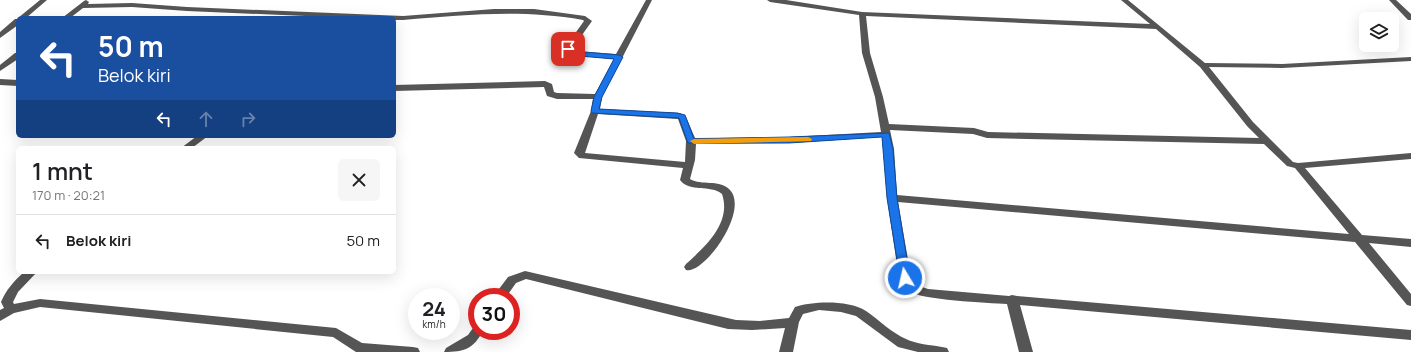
<!DOCTYPE html>
<html lang="id">
<head>
<meta charset="utf-8">
<style>
	:root { --surface:#fff; --page:#f6f6f6; --text:#202124; --muted:#757577; --line:#e0e0e0 }
	body { margin:0; font-family:Manrope,sans-serif; background:var(--page); color:var(--text); height:100vh; display:flex; flex-direction:column; font-size:15px; white-space:nowrap }
	* { box-sizing:border-box; margin:0 }
	p { font-size:13px; color:var(--muted) }
	.icon { flex:none; width:22px; height:22px; fill:none; stroke:currentColor; stroke-width:2; stroke-linecap:round; stroke-linejoin:round }
	.map { position:relative; flex:1; overflow:hidden }
	.panel { position:absolute; left:16px; top:146px; width:380px; height:128px; display:flex; flex-direction:column; background:var(--surface); border-radius:6px; box-shadow:0 4px 16px #0002 }
	.panel>* { flex:none }
	.hud { position:absolute; left:16px; top:16px; width:380px; height:122px; border-radius:6px; box-shadow:0 4px 16px #0002; background:#1a4fa0; color:#fff; overflow:hidden }
	.fabs { position:absolute; left:1359px; top:12px; display:grid; gap:8px }
	.fabs a { display:grid; place-items:center; width:40px; height:40px; border-radius:6px; background:var(--surface); box-shadow:0 4px 16px #0002; font-size:20px }
	.speed { position:absolute; left:408px; top:288px; display:flex; gap:8px; font-size:20px; font-weight:700; text-align:center }
	.speed>* { display:grid; place-content:center; width:52px; height:52px; border-radius:50%; background:var(--surface); box-shadow:0 4px 16px #0002; line-height:1 }
	.speed small { font-size:10px; font-weight:400 }
	.speed .limit { border:6px solid #d22; background:#fff; color:#111 }
	.pin { position:absolute; display:grid; place-items:center; width:34px; height:34px; color:#fff; margin:-17px; border-radius:8px; box-shadow:0 2px 6px #0006 }
	.me { position:absolute; width:44px; margin:-22px; rotate:351deg; stroke-linejoin:round; filter:drop-shadow(0 0 3px #0008) }
	.turn { display:flex; align-items:center; gap:14px; height:84px; padding:0 16px; font-size:18px }
	.turn .icon { width:52px; height:52px; stroke-width:2.5 }
	.turn b { display:block; font-size:28px; line-height:34px }
	.lanes { display:flex; align-items:center; height:38px; padding:0 16px; background:#0003; justify-content:center; gap:20px; direction:ltr }
	.lanes .off { opacity:.35 }
	.round { display:grid; place-items:center; flex:none; width:42px; height:42px; border-radius:6px; background:var(--page) }
	.headline { display:flex; align-items:center; justify-content:space-between; height:68px; padding:0 16px }
	h1 { font-size:24px; font-weight:600; line-height:30px }
	ul { padding:0; list-style:none }
	li { display:flex; align-items:center; gap:12px; height:52px; padding:0 16px; border-top:1px solid var(--line) }
	li div { flex:1 }
	li b { display:block; font-size:15px }
	li em { font-style:normal }
	.map>svg:first-child { display:block }
	.lines { fill:none; stroke-linecap:round; stroke-linejoin:round }
	.minor { fill:#555; fill-rule:evenodd }
	.route { fill:#1a73e8; stroke:#114b97 }
	.slow { fill:#f59e0b }
</style>
</head>
<body>
<div class="map">
<svg width="1411" height="352" viewBox="0 0 1411 352">
	<rect width="100%" height="100%" fill="#fff"/>
	<g class="lines">
		<g class="minor">
			<polygon points="40,0 47,0 26,18 18,18"/>
			<path d="M86 0 89 2 88 4 132 3 187 7 403 16 494 9H534L585 16 592 21 572 49 573 51 616 54 646 0H652L602 97 600 109 680 113 686 117 695 138 789 137 881 132 875 97 862 53 859 15 770 2 767 0H786L862 12 1150 24 1121 0H1128L1205 63 1282 64 1411 57V61L1282 68 1209 67 1253 122 1293 162 1298 163 1411 153V159L1305 168 1362 235 1411 239V247L1369 243 1411 294V306L1407 305 1355 242 898 202 911 277 916 285 928 289 1009 296 1012 295 1017 296 1411 330V340L1020 305 1033 352H1019L1007 304C988 303 921 300 908 291 904 289 901 282 899 278L887 198 882 137 789 143 696 144 695 160 690 179C702 186 718 179 729 189 751 209 704 275 686 270L684 267 686 264C705 247 732 223 722 194 710 184 690 193 680 180L683 168 579 158 574 153 591 111 593 99H557L547 96 544 87 394 91V85L545 81 552 84 554 92 557 93 595 94 614 59 568 55 564 49 584 21 583 20C521 9 465 15 403 20H394V18H351L187 11 132 7 83 8 70 18H62L84 1ZM866 16 1156 29 1200 67 1247 126 1259 138 988 132 974 128 889 124 883 97 870 53ZM598 114 678 119 686 141 685 162 585 153ZM890 130 973 134 987 138 1264 144 1287 166 1295 168 1349 234 897 195 894 149Z"/>
			<polygon points="1389,0 1396,0 1411,14 1411,20 1408,20"/>
			<polygon points="15,19 18,19 18,25 0,38 0,32"/>
			<polygon points="15,53 18,53 18,59 0,71 0,65"/>
			<polygon points="0,79 18,80 18,86 0,85"/>
			<polygon points="197,136 208,136 192,148 181,148"/>
			<path d="M525 271 736 320 760 321 789 318 795 307C814 301 848 300 866 311 879 320 892 333 906 339 916 344 931 345 942 347L947 348 949 352H918L898 347 856 316 841 312 819 310 803 314 799 322 793 352H779L785 328 752 330 728 329 526 279 516 283 506 297H493L508 277Z"/>
			<path d="M24 272H37L18 292 13 302 14 304 40 299 336 328 362 343 413 347 418 348 420 352H356L333 337 40 307 14 313 0 321V310L4 308 1 302C6 290 14 281 24 272Z"/>
			<path d="M477 326V331H483C473 349 465 352 444 352L446 348 468 335 473 328Z"/>
		</g>
	</g>
	<polygon class="route" points="568,47 573,51 619,55 623,57 602,97 599,109 677,113 685,115 694,139 789,137 889,133 893,149 897,198 910,278 909,280 901,280 900,278 887,198 882,137 789,143 688,143 679,118 592,113 591,111 594,97 614,59 568,55 564,49"/>
	<polygon class="slow" points="808,137 812,139 811,141 694,144 690,141 694,139"/>
</svg>
<div class="fabs">
<a><svg class="icon" aria-label="layers" viewBox="0 0 24 24"><path d="M12 4l9 5-9 5-9-5zM3 14l9 5 9-5"/></svg></a>
</div>
<div class="speed"><div>24<small>km/h</small></div><div class="limit">30</div></div>
<div class="pin" style="left:568px;top:49px;background:#d93025"><svg class="icon" aria-label="arrive" viewBox="0 0 24 24"><path d="M6 21V4h12l-3 4 3 4H6"/></svg></div>
<svg class="me" style="left:905px;top:278px" viewBox="-20 -20 40 40"><circle r="17" fill="#1a73e8" stroke="#fff" stroke-width="3"/><path d="M0-11L8 9 0 5-8 9z" fill="#fff"/></svg>
<div class="hud">
<div class="turn"><svg class="icon" aria-label="left" viewBox="0 0 24 24"><path d="M17 20v-9H6M10 6l-5 5 5 5"/></svg><div><b>50 m</b>Belok kiri</div></div>
<div class="lanes"><svg class="icon" aria-label="left" viewBox="0 0 24 24"><path d="M17 20v-9H6M10 6l-5 5 5 5"/></svg><svg class="icon off" aria-label="ahead" viewBox="0 0 24 24"><path d="M12 20V5M6 11l6-6 6 6"/></svg><svg class="icon off" aria-label="right" viewBox="0 0 24 24"><path d="M7 20v-9h11M14 6l5 5-5 5"/></svg></div>
</div>
<section class="panel">
<div class="headline"><div><h1>1 mnt</h1><p>170 m · 20:21</p></div><a class="round"><svg class="icon" aria-label="close" viewBox="0 0 24 24"><path d="M6 6l12 12M18 6L6 18"/></svg></a></div>
<ul>
<li><svg class="icon" aria-label="left" viewBox="0 0 24 24"><path d="M17 20v-9H6M10 6l-5 5 5 5"/></svg><div><b>Belok kiri</b></div><em>50 m</em></li>
</ul>
</section>
</div>
</body>
</html>
